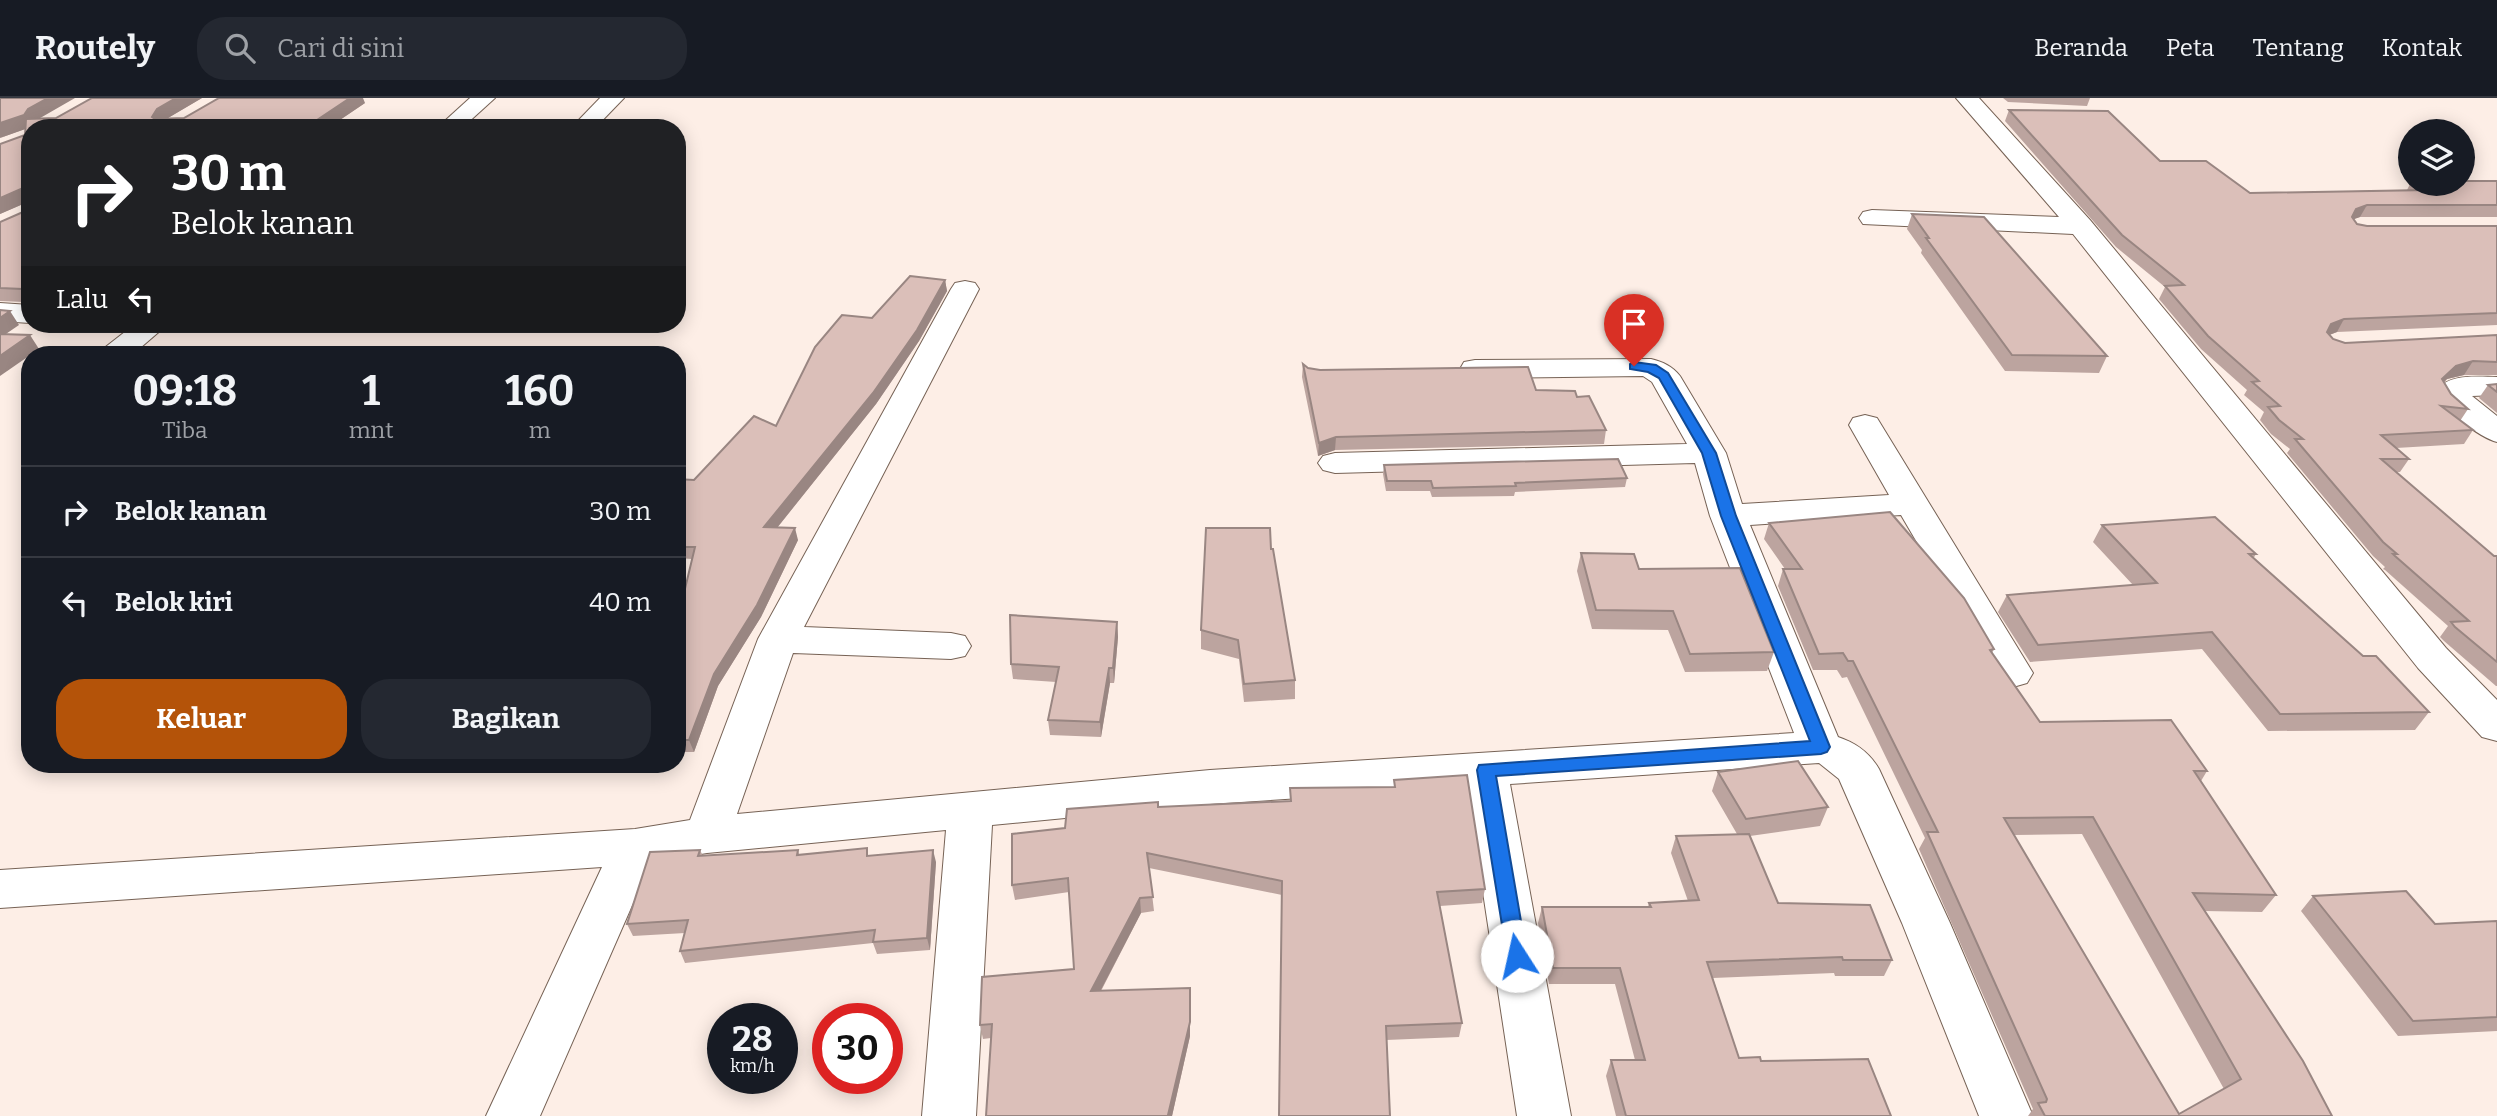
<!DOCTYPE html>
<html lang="id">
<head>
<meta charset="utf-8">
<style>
	:root { --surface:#171b24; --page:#242831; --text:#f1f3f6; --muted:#9ea1a6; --line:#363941; --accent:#b45309 }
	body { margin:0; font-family:Bitter,serif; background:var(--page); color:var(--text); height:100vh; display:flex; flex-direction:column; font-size:26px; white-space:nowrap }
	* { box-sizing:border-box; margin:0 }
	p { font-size:23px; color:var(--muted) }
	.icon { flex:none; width:38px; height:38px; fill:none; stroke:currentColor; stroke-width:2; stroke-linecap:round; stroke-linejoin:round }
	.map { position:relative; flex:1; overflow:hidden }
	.details { position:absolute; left:21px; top:248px; width:665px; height:427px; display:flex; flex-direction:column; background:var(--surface); border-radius:28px; box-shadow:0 4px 18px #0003 }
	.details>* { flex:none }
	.banner { position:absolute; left:21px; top:21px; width:665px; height:214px; border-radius:28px; box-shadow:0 4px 18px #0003; background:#202124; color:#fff; overflow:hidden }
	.fabs { position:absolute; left:2398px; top:21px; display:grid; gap:14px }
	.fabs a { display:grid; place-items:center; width:77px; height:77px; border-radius:50%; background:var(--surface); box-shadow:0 4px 18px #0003; font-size:35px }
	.speed { position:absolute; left:707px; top:905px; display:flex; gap:14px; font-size:35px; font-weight:700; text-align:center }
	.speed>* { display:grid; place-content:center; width:91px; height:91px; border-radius:50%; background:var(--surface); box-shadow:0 4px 18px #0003; line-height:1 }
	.speed small { font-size:18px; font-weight:400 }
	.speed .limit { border:10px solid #d22; background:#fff; color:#111 }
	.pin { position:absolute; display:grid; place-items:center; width:60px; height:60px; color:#fff; margin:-72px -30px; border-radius:50% 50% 50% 0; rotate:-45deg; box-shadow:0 0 7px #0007 }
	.pin .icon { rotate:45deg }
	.me { position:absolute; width:77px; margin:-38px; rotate:350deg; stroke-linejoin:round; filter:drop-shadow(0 0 5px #0008) }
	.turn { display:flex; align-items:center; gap:24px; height:147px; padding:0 35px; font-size:32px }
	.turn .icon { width:91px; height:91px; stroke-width:2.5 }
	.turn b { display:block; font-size:49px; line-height:60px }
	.then { display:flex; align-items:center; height:66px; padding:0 35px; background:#0003; gap:14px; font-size:26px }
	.eta { display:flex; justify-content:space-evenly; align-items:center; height:119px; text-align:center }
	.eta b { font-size:42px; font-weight:700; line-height:49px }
	.primary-button { display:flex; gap:14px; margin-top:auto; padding:14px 35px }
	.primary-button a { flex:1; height:80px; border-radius:28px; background:var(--accent); color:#fff; font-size:28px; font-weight:700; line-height:80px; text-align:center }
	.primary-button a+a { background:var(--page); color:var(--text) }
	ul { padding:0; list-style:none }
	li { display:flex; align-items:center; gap:21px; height:91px; padding:0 35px; border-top:2px solid var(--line) }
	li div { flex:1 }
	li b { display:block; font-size:26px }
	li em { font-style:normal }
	header { display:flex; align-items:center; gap:42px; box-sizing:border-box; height:98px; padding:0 35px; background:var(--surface); border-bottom:2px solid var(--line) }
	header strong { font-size:33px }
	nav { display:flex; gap:38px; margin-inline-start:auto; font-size:24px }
	.search { width:490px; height:63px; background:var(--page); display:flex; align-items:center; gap:18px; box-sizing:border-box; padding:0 24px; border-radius:28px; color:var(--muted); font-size:26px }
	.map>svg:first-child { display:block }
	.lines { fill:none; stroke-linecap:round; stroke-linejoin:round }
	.minor-casing { stroke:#766255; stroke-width:2 }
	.path { stroke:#b6aaa2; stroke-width:4.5; stroke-dasharray:3.5 5; stroke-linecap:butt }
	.minor { fill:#fff; fill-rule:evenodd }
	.wall { fill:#bca49f; fill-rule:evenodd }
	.shaded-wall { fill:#998682 }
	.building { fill:#dbbfb9; stroke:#998682; stroke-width:2; fill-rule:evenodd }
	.route { fill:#1a73e8; stroke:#114b97; stroke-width:2 }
</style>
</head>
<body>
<header>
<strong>Routely</strong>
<div class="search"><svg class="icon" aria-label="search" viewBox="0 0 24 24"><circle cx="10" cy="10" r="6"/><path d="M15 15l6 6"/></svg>Cari di sini</div>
<nav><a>Beranda</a><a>Peta</a><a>Tentang</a><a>Kontak</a></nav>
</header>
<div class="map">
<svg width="2497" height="1018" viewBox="0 0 2497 1018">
	<rect width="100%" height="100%" fill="#fdeee6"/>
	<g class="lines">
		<defs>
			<g id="minor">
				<polygon points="470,0 495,0 462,30 437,30"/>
				<polygon points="600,0 624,0 595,30 571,30"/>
				<polygon points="1956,0 1979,0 2090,122 2446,550 2497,602 2497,643 2482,639 2418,570 2073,136 1863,126 1859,120 1863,114 1872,112 2059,119"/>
				<path d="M965 183 975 185 979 191 804 529 951 535 965 538 971 548 965 558 951 561 793 555 737 716 1210 672 1794 635 1710 418 1695 365 1335 375 1323 372 1318 365 1323 358 1335 355 1687 346 1652 284 1643 278 1475 280 1464 278 1460 271 1464 264 1475 262 1651 261C1663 264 1672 268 1680 278L1726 355 1742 406 1889 397 1849 327 1853 320 1865 317 1877 320 2033 575 2027 585 2013 589 1999 585 1901 417 1750 427 1838 639C1856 645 1869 654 1879 671L1950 825 2033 1018H1979L1902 825 1839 681 1819 665 1510 686 1571 1018H1517L1467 689 1210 706 992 727 976 1018H922L946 732 707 755 651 764 540 1018H486L602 769 0 810V772L635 731 690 722 758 541 951 191 955 185Z"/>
				<polygon points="0,205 30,207 30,225 0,223"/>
				<polygon points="135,226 168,226 132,257 99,257 103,251"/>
				<path d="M2497 279V297L2472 298 2497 318V344C2481 340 2439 310 2436 293 2449 275 2478 279 2497 279Z"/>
			</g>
		</defs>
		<use href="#minor" class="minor-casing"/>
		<polyline class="path" points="677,490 690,492"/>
		<use href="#minor" class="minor"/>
	</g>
	<g class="wall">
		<polygon points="92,0 202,0 166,21 184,20 365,5 328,30 30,30 30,213 24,204 0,203 0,124 23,114 23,106 0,116 0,46 25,37 25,31 0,40 38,21 56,20"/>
		<polygon points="2003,0 2090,0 2087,8 2008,4"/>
		<polygon points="2009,12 2160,63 2250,95 2407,92 2410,86 2462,86 2497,83 2497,119 2360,119 2353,121 2357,126 2367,128 2497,128 2497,227 2337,234 2329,237 2333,241 2345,245 2497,237 2497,277 2464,277 2447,281 2444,284 2451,296 2468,311 2460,323 2473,332 2464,346 2396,350 2409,361 2400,374 2396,374 2494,458 2497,458 2497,588 2496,588 2444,543 2440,539 2448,528 2385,472 2383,471 2385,469 2373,458 2287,355 2290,351 2271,336 2260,322 2264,314 2244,297 2247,292 2201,251 2159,201 2165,189 2116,149 2005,23"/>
		<polygon points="1912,116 2107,258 2099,275 2005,273 1921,155 1922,152 1907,131"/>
		<polygon points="945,182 947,193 919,243 876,306 777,430 798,442 761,519 718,588 694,654 677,654 677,524 692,461 677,460 677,381 694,382 776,328"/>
		<polygon points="1303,266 1308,270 1320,272 1536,292 1577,299 1606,332 1604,346 1335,352 1318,358 1302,279"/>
		<polygon points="2497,286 2497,315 2479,300 2488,287"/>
		<polygon points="1384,367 1627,380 1625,389 1515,394 1514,398 1432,399 1430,393 1386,393 1383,376"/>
		<path d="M1769 425 1994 551 1992 555 2040 624 2207 673 2201 683 2276 797 2262 814 2204 813 2332 1018H2028L2033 1011 1919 751 1925 740 1847 579 1842 580 1837 572H1813L1778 488 1783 471H1785L1764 441ZM2082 736 2224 991 2179 1016 2014 737Z"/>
		<polygon points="2102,427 2256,456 2253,461 2363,558 2429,614 2415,632 2268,633 2202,551 2030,564 1998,514 2007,497 2133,487 2093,444"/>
		<polygon points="1271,451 1295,582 1295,601 1244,604 1239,561 1201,551 1201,532"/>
		<polygon points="1581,455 1639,471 1774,554 1767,573 1685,574 1668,532 1592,531 1577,473"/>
		<polygon points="1117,524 1118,539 1114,585 1110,585 1101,639 1050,637 1048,622 1056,584 1013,581 1011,566"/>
		<polygon points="1718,674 1828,709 1820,728 1750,738 1778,805 1892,862 1884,878 1835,878 1834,875 1713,880 1739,960 1761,963 1891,1018 1616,1018 1606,978 1611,962 1635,962 1615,886 1549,886 1538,825 1542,809 1648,809 1649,805 1688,803 1671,755 1676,738 1737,736 1712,693"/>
		<polygon points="1394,682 1485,791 1482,805 1440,808 1462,925 1459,939 1386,942 1282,797 1149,770 1154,813 1141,815 1101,893 1190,904 1190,938 1172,1018 991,940 983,941 980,927 1074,871 1069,794 1015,802 1012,787 1065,730 1158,709 1290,703 1290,690 1394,689"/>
		<polygon points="700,752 703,758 798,752 799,756 870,758 936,764 930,852 877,856 873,845 685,865 680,853 685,835 633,838 627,826"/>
		<polygon points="2313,798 2435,826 2497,823 2497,933 2398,938 2301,813"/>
	</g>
	<g class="shaded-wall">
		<polygon points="48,0 75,0 35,23 31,29 0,40 0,25"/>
		<polygon points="176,0 202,0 163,23 159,30 152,19 157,11"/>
		<polygon points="350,0 363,0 365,5 328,30 305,30"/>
		<polygon points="23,90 30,103 0,116 0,100"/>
		<polygon points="2367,107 2360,119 2349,123 2356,111"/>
		<polygon points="945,182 947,193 919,243 876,306 768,441 764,429"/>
		<polygon points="30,200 30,213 24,204"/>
		<polygon points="10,213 19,227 0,240 0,220"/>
		<polygon points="2344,221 2337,234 2324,239 2331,226"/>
		<polygon points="30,237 39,251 0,278 0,258"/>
		<polygon points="2473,263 2464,277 2447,281 2434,294 2442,281 2456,268"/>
		<polygon points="1336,339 1335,352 1318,358 1319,345"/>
		<polygon points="795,430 798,442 761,519 718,588 694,654 689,642 714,576"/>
		<polygon points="1117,524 1118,539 1114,585 1113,570"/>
		<polygon points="1109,570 1110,585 1101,639 1100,624"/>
		<polygon points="933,752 936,764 930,852 927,840"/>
		<polygon points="1140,800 1141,815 1093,907 1091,893"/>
		<polygon points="1190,890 1190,938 1172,1018 1168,1018"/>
	</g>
	<g class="building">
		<polygon points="0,0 48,0 28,11 24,17 0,25"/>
		<polygon points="92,0 176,0 157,11 152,19 155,21 184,20 219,0 350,0 305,30 30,30 30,200 24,204 22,191 0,190 0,124 23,114 23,90 0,100 0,46 25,37 26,21 56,20"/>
		<polygon points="2009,12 2108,13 2160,63 2206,63 2250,95 2426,92 2417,86 2462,86 2462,83 2497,83 2497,107 2367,107 2356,111 2352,119 2357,126 2367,128 2497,128 2497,215 2344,221 2331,226 2327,234 2333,241 2345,245 2497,237 2497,264 2473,263 2456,268 2442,281 2451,296 2468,311 2441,308 2473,332 2381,337 2409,361 2381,361 2494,458 2497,458 2497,564 2455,529 2451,524 2469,523 2395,458 2393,456 2397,456 2383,444 2295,341 2303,341 2279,322 2268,309 2280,308 2252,284 2259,283 2208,238 2165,188 2184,187 2122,137"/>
		<polygon points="1912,116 1984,119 2107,258 2012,257 1926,140 1929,140"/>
		<polygon points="910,178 945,182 917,232 873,295 764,429 795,430 757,507 714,576 689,642 677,642 677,524 695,449 677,449 677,381 694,382 754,318 776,328 815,249 842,217 872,220"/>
		<polygon points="0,212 10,213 0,220"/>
		<polygon points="0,236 30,237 0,258"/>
		<polygon points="1303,266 1308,270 1320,272 1528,269 1536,292 1575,293 1577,299 1589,298 1606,332 1336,339 1319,345"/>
		<polygon points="2497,286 2497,294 2488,287"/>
		<polygon points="1618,361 1627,380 1515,385 1516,388 1433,390 1431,383 1387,383 1384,367"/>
		<path d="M1890 414 1964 500 1994 551 1990 552 2040 624 2171 622 2207 673H2194L2276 797 2193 795 2303 963 2332 1018H2045L2038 1005 2046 1004 2047 1001 1927 734H1938L1853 563H1848L1843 555 1819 556 1783 471H1802L1769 425ZM2093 719 2241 981 2179 1016 2004 720Z"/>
		<polygon points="2215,419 2256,456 2249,456 2363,558 2376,558 2429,614 2280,616 2212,534 2038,547 2007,497 2157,485 2102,427"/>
		<polygon points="1206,430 1270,430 1271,451 1273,451 1295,582 1244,586 1238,542 1201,532"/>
		<polygon points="1581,455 1634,456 1639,471 1740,470 1774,554 1690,556 1673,513 1596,512"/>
		<polygon points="1010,517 1117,524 1113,570 1109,570 1100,624 1048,622 1059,569 1011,566"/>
		<polygon points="1798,663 1828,709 1746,721 1718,674"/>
		<polygon points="1467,677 1485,791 1437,794 1462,925 1386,928 1390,1018 1279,1018 1282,783 1147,755 1153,799 1140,800 1091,893 1190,890 1190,924 1168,1017 1171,1018 986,1018 992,926 980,927 982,879 1074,871 1068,780 1012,787 1012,736 1065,730 1067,711 1158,704 1158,709 1291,703 1290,690 1395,689 1394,682"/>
		<polygon points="1749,736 1778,805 1870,807 1892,862 1843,862 1842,859 1707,864 1739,960 1760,959 1761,963 1868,961 1891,1018 1626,1018 1611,962 1645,962 1620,870 1553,870 1542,809 1651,809 1649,805 1699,802 1676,738"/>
		<polygon points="867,750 867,758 933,752 927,840 873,844 875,832 680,853 688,822 627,826 650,754 700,752 698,758 798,752 797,757"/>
		<polygon points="2406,793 2435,826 2497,823 2497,919 2413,923 2313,798"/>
	</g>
	<polygon class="route" points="1634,264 1656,267 1668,275 1716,355 1736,418 1830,649 1827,654 1821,656 1496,678 1527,858 1524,864 1517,867 1510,864 1507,858 1477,672 1479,667 1810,643 1721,418 1702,355 1659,280 1648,274 1630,271 1630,266"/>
</svg>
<div class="fabs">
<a><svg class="icon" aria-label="layers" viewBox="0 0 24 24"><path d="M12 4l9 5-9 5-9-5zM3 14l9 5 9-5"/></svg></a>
</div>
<div class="speed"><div>28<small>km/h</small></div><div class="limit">30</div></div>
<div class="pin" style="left:1634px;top:268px;background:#d93025"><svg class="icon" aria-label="arrive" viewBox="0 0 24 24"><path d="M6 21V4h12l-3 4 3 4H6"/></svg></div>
<svg class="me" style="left:1517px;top:858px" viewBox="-20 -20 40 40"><circle r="19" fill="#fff"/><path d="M0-13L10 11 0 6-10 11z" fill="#1a73e8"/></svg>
<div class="banner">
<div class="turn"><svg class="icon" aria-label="right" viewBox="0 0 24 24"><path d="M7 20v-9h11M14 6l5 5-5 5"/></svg><div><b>30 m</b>Belok kanan</div></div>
<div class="then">Lalu<svg class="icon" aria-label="left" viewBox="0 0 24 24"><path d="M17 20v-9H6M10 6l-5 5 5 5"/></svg></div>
</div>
<section class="details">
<div class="eta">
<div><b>09:18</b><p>Tiba</p></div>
<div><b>1</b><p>mnt</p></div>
<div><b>160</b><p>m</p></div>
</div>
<ul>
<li><svg class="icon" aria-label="right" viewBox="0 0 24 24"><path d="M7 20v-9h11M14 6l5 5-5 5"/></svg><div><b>Belok kanan</b></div><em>30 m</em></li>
<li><svg class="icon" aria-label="left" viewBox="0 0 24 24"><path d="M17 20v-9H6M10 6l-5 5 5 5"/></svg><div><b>Belok kiri</b></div><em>40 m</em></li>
</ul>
<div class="primary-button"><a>Keluar</a><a>Bagikan</a></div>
</section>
</div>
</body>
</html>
